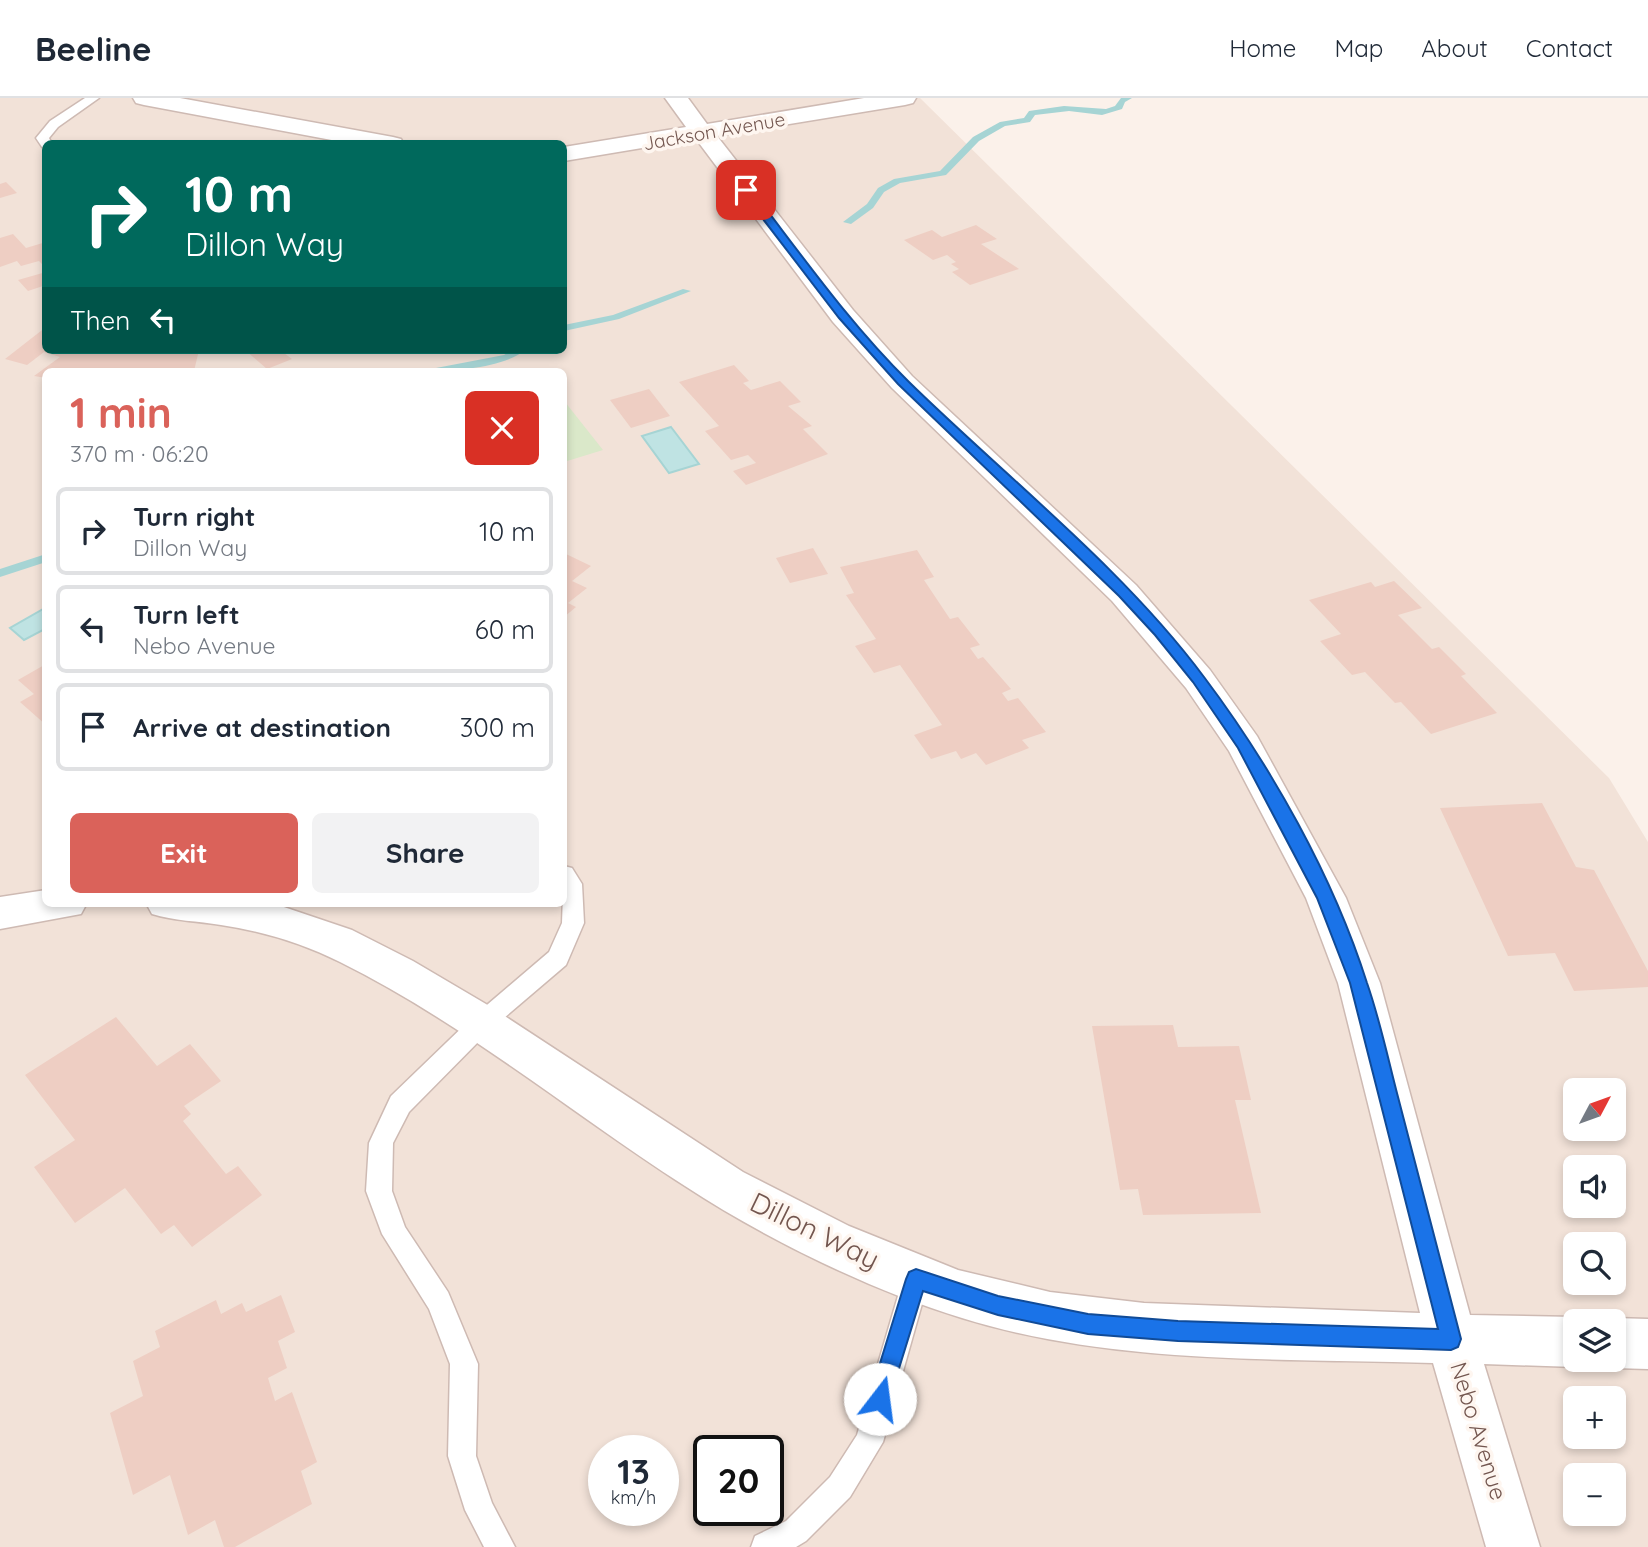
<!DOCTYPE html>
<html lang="en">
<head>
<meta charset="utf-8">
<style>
	:root { --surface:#fff; --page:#f2f2f3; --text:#1f2937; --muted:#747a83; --line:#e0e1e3; --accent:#da625a }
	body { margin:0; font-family:Quicksand,sans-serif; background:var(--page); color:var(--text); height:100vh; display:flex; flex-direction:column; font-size:26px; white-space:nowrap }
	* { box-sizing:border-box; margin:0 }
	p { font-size:23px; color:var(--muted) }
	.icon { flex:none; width:38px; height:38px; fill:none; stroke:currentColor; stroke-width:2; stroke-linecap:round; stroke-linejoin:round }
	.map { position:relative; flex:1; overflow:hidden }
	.details { position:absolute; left:42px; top:270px; width:525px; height:539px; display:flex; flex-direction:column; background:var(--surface); border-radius:10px; box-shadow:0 4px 10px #0003 }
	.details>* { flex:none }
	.top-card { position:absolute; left:42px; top:42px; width:525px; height:214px; border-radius:10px; box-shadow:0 4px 10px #0003; background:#00695c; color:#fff; overflow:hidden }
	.needle { width:46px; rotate:49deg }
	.tools { position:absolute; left:1563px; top:980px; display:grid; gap:14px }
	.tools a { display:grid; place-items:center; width:63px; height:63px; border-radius:10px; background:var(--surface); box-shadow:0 4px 10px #0003; font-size:35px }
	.speed { position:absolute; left:588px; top:1337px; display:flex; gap:14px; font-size:35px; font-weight:700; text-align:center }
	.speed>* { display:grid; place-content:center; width:91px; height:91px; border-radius:50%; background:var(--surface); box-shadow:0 4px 10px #0003; line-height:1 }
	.speed small { font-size:18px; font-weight:400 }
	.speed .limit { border:4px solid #111; border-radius:10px; background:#fff; color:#111 }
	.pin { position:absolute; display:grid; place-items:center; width:60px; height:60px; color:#fff; margin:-30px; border-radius:14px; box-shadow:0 4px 10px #0006 }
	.me { position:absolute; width:77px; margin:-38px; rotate:15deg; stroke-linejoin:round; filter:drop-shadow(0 0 5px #0008) }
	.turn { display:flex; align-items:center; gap:24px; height:147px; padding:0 28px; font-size:32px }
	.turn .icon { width:91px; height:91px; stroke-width:2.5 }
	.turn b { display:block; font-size:49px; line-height:60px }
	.then { display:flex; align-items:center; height:66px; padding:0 28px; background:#0003; gap:14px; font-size:26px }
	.round { display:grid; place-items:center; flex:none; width:74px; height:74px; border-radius:10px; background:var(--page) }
	.headline { display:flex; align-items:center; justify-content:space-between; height:119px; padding:0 28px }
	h1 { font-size:42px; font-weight:700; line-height:52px; color:var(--accent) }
	.cta { display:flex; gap:14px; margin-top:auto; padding:14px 28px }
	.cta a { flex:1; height:80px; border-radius:10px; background:var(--accent); color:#fff; font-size:28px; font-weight:700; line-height:80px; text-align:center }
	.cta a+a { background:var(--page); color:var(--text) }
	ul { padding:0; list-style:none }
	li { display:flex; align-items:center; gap:21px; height:88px; margin:0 14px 10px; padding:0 14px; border:4px solid var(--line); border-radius:10px }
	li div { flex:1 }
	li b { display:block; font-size:26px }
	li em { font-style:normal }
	header { display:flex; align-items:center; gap:42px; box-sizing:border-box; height:98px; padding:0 35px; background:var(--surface); border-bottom:2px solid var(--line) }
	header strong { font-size:33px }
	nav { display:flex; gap:38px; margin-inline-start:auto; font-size:24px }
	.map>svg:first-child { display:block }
	.residential { fill:#f2e2d8; fill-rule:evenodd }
	.green { fill:#dae8c9 }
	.water { fill:#bfe3e3; stroke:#a6d4d4; stroke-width:2 }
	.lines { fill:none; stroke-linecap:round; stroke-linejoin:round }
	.stream { fill:#a6d4d4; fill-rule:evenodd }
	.building { fill:#eecec3 }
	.lane-casing { stroke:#cebab3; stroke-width:3 }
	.street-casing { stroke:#cebab3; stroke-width:3 }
	.lane { fill:#fff; fill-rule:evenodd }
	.street { fill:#fff; fill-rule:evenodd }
	.route { fill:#1a73e8; stroke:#114b97; stroke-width:2 }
	.labels { text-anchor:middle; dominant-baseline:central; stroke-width:7; stroke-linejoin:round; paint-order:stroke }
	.far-street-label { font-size:19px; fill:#73564f; stroke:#fef6f0 }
	.street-label { font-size:23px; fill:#73564f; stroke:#fef6f0 }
	.near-street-label { font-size:28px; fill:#73564f; stroke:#fef6f0 }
</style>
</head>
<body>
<header>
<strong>Beeline</strong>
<nav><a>Home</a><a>Map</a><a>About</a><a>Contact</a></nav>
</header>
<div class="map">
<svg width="1648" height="1449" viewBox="0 0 1648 1449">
	<rect width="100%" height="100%" fill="#fbf1ea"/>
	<path class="residential" d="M0 0H920L1609 680 1648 744V1449H0ZM46 46H564V252H46ZM46 273H564V805H46ZM1575 992H1614V1031H1575ZM1575 1069H1614V1108H1575ZM1575 1146H1614V1185H1575ZM1575 1223H1614V1262H1575ZM1575 1300H1614V1339H1575ZM604 1353H663V1412H604ZM709 1353H768V1412H709ZM1575 1377H1614V1416H1575Z"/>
	<polygon class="green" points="564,304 565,304 603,352 564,364"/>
	<g class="water">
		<polygon points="671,329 699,366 669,375 642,338"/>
		<polygon points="45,510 45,531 24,542 10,530"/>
	</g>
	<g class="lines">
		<g class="stream">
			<polygon points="1121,0 1132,0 1125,4 1122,11 1102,17 1069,13 1035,17 1030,24 1005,28 979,43 946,77 900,85 884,94 873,110 851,126 843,124 867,106 878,90 894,81 940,73 973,39 1000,24 1024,20 1029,13 1064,8 1106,11 1115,8"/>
			<polygon points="683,191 691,193 619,221 564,233 564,227 613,217"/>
			<path d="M512 252H525C505 269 457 273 431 273L436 270 504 257Z"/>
			<polygon points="46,456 46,464 0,479 0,471"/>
		</g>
	</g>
	<g class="building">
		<polygon points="6,84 17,95 0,100 0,86"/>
		<polygon points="976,127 997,141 981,146 1019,171 970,187 952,174 959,171 951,166 956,164 947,157 933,162 904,142 932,132 942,139"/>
		<polygon points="13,136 26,150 46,144 46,170 39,163 21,168 17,163 0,169 0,140"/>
		<polygon points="46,174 46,187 28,193 18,182"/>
		<polygon points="46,229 46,252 199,252 194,273 46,273 46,280 34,278 60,259 44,254 27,267 5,261"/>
		<polygon points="245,252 291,252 284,255 292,261 267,271"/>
		<polygon points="734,267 749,283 743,285 751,292 780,283 801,304 788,308 812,328 803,331 828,356 746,387 733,373 756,365 748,357 731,362 705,333 719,328 679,284"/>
		<polygon points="649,291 670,318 631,330 610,302"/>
		<polygon points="813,450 828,476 790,485 776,460"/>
		<polygon points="917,452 934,479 924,482 950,521 958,519 980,547 970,550 978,561 983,559 1011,591 1002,595 1008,603 1018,600 1046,634 1022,642 1029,650 986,667 976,655 961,661 956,653 931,661 914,637 942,627 900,567 874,575 855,548 876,541 846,497 854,495 840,469"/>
		<polygon points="564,455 591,468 572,483 587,490 568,505 576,509 564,519"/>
		<polygon points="1394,483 1422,510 1398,517 1432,551 1439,549 1466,576 1461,578 1497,615 1431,636 1401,604 1395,605 1365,574 1352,577 1320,543 1341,536 1309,502 1371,484 1375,489"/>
		<polygon points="46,566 46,627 20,604 34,596 18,582"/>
		<polygon points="1542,705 1576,769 1594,772 1648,873 1648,889 1574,893 1555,855 1508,858 1440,710"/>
		<polygon points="116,919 157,968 190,946 221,983 184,1008 191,1016 183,1023 226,1076 238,1068 262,1097 192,1149 174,1127 161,1136 125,1090 75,1125 34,1069 75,1042 25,977"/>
		<polygon points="1173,927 1178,949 1239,948 1251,1002 1235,1002 1261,1115 1143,1117 1138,1091 1120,1092 1092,928"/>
		<polygon points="281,1197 295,1234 278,1243 287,1270 268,1280 275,1303 292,1294 317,1364 301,1373 312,1406 235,1449 224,1449 215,1422 188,1437 170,1377 133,1397 110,1315 143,1298 133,1263 160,1249 155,1233 216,1202 221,1216 242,1205 246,1214"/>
	</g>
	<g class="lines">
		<defs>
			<g id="lane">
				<polygon points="85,0 99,0 58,29 49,40 52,46 46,46 46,50 42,49 36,40 50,23"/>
				<polygon points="564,768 572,770 582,786 584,825 566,867 490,932 409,1014 393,1045 392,1093 405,1129 448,1194 478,1266 476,1358 492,1405 515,1449 484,1449 465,1412 448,1358 450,1266 429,1211 382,1136 366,1093 369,1045 391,998 474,918 549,854 562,825"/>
				<polygon points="916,1168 925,1172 929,1181 883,1344 850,1399 806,1443 796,1449 751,1449 755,1438 786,1423 830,1379 857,1337 903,1181 907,1172"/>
			</g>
			<g id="street">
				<polygon points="133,0 180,0 393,39 401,41 404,46 353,46 144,7 136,5"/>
				<path d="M665 0H688L707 26 864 0H916L913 5 905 7 717 38 853 212 912 278 1136 487 1210 572 1257 638 1346 800 1380 885 1470 1217 1575 1219 1585 1223H1575V1262H1592L1575 1269 1484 1266 1540 1449H1486L1433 1265C1276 1260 1113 1267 962 1220 870 1192 766 1141 685 1088 570 1014 463 925 340 864 302 845 262 833 221 827 198 823 174 823 152 816L146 805H272L352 832 413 863 491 909 743 1074 849 1128 958 1172 1050 1194 1144 1205 1420 1215 1338 885 1306 800 1229 653 1186 590 1112 503 892 290 833 224 696 41 564 63V49L686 29Z"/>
				<polygon points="46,792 46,805 87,805 81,816 0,831 0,799"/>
				<polygon points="1614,1220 1648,1221 1648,1271 1614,1270 1596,1262 1614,1262 1614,1223 1607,1223"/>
			</g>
		</defs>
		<use href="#lane" class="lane-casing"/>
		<use href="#street" class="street-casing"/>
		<use href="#lane" class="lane"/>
		<use href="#street" class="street"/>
	</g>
	<path class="route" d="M743 90H750C801 156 849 225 909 284 1006 379 1123 470 1204 579 1271 668 1333 778 1367 885 1380 922 1388 961 1398 999 1419 1080 1440 1161 1461 1241L1458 1249 1451 1252 1178 1243 1088 1236 998 1217 923 1193 887 1309 880 1312 872 1309 869 1301 906 1181 909 1174 916 1171 998 1198 1088 1216 1178 1223 1438 1231 1350 885 1317 800 1238 650 1193 584 1155 537 1119 498 898 286 839 220 743 95Z"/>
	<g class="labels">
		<g class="far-street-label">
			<text transform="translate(714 33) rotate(-10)">Jackson Avenue</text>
		</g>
		<g class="street-label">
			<text transform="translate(1479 1333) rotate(73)">Nebo Avenue</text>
		</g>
		<g class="near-street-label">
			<text transform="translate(815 1132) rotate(26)">Dillon Way</text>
		</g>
	</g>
</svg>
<div class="tools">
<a><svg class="needle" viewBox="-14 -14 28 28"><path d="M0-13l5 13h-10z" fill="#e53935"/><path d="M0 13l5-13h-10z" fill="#747a83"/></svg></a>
<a><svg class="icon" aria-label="sound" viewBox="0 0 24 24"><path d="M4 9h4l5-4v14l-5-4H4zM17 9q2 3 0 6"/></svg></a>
<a><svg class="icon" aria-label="search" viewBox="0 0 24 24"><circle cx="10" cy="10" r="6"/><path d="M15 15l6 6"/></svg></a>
<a><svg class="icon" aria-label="layers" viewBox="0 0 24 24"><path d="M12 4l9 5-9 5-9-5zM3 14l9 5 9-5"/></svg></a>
<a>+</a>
<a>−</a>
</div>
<div class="speed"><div>13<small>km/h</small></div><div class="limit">20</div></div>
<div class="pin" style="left:746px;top:92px;background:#d93025"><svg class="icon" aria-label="arrive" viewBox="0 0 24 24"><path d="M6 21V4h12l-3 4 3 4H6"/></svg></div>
<svg class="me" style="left:880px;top:1301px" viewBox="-20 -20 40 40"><circle r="19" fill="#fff"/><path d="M0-13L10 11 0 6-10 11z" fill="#1a73e8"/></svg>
<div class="top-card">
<div class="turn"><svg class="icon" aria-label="right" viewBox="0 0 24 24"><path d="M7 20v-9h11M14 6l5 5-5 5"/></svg><div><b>10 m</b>Dillon Way</div></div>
<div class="then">Then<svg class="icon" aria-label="left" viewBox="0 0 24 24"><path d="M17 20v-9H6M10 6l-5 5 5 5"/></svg></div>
</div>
<section class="details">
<div class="headline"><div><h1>1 min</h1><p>370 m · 06:20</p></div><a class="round" style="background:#d93025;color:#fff"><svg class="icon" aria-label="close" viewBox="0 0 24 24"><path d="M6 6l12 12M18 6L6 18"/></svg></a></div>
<ul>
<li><svg class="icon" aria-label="right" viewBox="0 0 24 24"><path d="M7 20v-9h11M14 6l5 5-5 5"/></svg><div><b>Turn right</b><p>Dillon Way</p></div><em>10 m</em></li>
<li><svg class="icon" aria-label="left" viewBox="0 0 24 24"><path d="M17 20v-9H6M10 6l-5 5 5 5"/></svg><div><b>Turn left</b><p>Nebo Avenue</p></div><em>60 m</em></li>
<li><svg class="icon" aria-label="arrive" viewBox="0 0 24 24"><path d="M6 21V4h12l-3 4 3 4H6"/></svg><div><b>Arrive at destination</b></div><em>300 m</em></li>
</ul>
<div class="cta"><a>Exit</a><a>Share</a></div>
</section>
</div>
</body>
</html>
